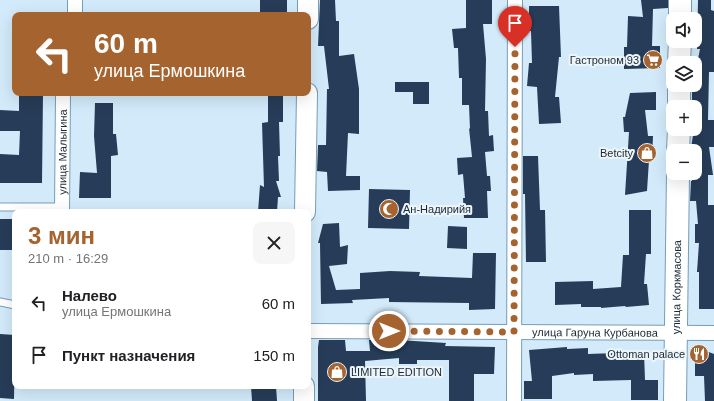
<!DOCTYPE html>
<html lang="ru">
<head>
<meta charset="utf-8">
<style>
	:root { --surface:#fff; --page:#f6f6f6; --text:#202124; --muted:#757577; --accent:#a4632f }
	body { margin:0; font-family:Helvetica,sans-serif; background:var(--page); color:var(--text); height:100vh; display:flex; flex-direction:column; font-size:15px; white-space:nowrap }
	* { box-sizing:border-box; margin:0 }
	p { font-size:13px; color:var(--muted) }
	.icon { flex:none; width:22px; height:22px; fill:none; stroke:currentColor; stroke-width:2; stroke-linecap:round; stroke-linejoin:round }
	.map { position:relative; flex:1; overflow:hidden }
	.drawer { position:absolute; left:12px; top:209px; width:299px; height:180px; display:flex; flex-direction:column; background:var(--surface); border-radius:8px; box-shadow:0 4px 16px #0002 }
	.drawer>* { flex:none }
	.top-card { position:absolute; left:12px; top:12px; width:299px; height:84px; border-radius:8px; box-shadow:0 4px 16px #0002; background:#a4632f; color:#fff; overflow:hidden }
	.controls { position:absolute; left:666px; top:12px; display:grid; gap:8px }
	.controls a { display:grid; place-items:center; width:36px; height:36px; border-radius:8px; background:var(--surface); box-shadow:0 4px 16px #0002; font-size:20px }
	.pin { position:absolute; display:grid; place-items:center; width:34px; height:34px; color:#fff; margin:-41px -17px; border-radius:50% 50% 50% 0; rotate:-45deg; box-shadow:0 0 4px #0007 }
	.pin .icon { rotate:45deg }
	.me { position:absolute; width:44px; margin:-22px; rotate:90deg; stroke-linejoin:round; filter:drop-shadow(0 0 3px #0008) }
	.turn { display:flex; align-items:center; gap:14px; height:84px; padding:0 16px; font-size:18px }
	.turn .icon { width:52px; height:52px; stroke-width:2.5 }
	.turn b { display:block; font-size:28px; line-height:34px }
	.round { display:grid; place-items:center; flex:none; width:42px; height:42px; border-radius:8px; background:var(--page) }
	.headline { display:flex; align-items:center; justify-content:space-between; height:68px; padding:0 16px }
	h1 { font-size:24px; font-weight:700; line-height:30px; color:var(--accent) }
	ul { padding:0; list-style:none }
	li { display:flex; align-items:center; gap:12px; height:52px; padding:0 16px }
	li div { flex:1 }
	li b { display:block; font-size:15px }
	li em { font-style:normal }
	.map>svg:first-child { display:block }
	.building { fill:#273c58 }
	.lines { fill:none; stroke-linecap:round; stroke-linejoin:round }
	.lane-casing { stroke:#779db5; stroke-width:9 }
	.street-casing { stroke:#779db5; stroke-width:16 }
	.secondary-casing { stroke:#779db5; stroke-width:22 }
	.primary-casing { stroke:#779db5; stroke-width:24 }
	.lane { stroke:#fff; stroke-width:7 }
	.street { stroke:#fff; stroke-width:14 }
	.secondary { stroke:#fff; stroke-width:20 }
	.primary { stroke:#fff; stroke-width:22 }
	.route { stroke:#a4632f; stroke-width:7; stroke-dasharray:0 12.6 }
	.labels { text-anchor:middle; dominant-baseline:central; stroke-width:4; stroke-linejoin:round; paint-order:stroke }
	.poi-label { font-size:11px; fill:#192933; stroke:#edf5fa; text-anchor:end }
	.street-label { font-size:11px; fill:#192933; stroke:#edf5fa }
</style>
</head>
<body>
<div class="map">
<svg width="714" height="401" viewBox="0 0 714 401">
	<rect width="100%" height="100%" fill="#d2eafa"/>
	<g class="building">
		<rect x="260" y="0" width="27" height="15"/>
		<polygon points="320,0 335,0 336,21 339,21 339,56 354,54 359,89 359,134 348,133 346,176 360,176 360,190 328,191 327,172 317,171 318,145 326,145 327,89 329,89 324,46 318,46"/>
		<polygon points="466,0 492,0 492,24 483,24 486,59 485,111 488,111 489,136 493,135 494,151 485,152 487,176 490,176 491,191 487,191 488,218 464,218 463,198 465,198 463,174 458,175 457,158 472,157 469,128 470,129 469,105 462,105 462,78 459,78 458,48 454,48 452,29 466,28"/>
		<polygon points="641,0 668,0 668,8 653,9 652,46 660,46 660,68 624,69 624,47 627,47 628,16 643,17"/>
		<polygon points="698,0 711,0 711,10 714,11 714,72 709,72 708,120 714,120 714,147 709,147 713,175 708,175 708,205 714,205 714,309 699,309 699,272 697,272 699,243 695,243 695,224 698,224 696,201 690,201 691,181 692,181 693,173 695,173 695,148 691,148 694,129 695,129 695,105 692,105 692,85 695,85 695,74 700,49 697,49"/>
		<polygon points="529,6 559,6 561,57 559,57 555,97 559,97 561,123 539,124 537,87 527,86 529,63 532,63 531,31 529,31"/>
		<polygon points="395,82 429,82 429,104 413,104 413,92 395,92"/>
		<polygon points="656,92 656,110 645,110 648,136 653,136 652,160 649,160 647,191 625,195 629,132 624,132 623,117 625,117 630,93"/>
		<polygon points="19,93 43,93 42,183 0,183 0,154 19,155 20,131 0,131 0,110 19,111"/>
		<polygon points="268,93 280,93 280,96 283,96 283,122 279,122 280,156 278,156 279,181 276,181 281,197 278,197 277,212 258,212 260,185 264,187 262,123 268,122"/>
		<polygon points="95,103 113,103 113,134 116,134 118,155 111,156 111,198 79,198 80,172 97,173 94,136"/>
		<polygon points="523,156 538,156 540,210 545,210 546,262 526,262 525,194 523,194"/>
		<polygon points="369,189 410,190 409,229 368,228"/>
		<polygon points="629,210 651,210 651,254 646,254 644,284 647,284 649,305 626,307 625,306 601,308 601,307 581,307 581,304 555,305 555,282 593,281 593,289 621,287 623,255 629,255"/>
		<rect x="0" y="219" width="15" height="31"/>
		<polygon points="339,223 340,247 348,245 347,264 329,266 336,290 360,289 360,273 390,271 420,272 419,276 472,278 473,253 496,253 495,309 469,310 469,303 389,302 389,298 352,300 353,303 321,304 320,243 318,243 323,224"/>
		<polygon points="448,226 467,227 467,249 447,248"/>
		<polygon points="0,334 15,335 14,399 0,398"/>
		<polygon points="319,340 345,340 346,351 370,351 369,340 398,340 446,343 445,346 495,347 494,374 474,374 474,401 449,401 449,360 417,360 417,364 399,364 399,358 365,361 366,401 318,401 318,347"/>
		<polygon points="567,347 567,349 588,348 588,354 644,352 645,380 658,380 658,400 631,400 631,380 593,381 593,374 574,375 574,373 552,376 552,399 524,399 524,381 532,381 529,350"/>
		<polygon points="706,351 714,354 714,401 705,401 704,376 695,376 695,355"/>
		<polygon points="251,386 276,386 277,401 252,401"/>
	</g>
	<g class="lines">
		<defs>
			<g id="lane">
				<polyline points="0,207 62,207"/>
				<polyline points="0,302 15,305"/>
			</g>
			<g id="street">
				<polyline points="75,15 75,0"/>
				<path id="s1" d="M62 212 63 93"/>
				<path id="s2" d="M308 331 714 333"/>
				<polyline points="514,401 515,0"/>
			</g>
			<g id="secondary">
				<polyline points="308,19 308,0"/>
				<polyline points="305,212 307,93"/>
				<polyline points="304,401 304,386"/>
			</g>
			<g id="primary">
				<polyline points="680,19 680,0"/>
				<polyline points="679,63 680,41"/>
				<polyline points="679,107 679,85"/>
				<polyline points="678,151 679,129"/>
				<path id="s3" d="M675 401 678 173"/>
			</g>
		</defs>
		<use href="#lane" class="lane-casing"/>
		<use href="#street" class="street-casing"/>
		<use href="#secondary" class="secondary-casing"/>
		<use href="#primary" class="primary-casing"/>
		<use href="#lane" class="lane"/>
		<use href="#street" class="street"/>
		<use href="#secondary" class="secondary"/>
		<use href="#primary" class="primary"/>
	</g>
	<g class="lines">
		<polyline class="route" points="389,331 514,332 515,47"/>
	</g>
	<defs>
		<symbol id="supermarket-disc" viewBox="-11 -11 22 22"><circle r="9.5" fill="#a4632f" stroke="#edf5fa"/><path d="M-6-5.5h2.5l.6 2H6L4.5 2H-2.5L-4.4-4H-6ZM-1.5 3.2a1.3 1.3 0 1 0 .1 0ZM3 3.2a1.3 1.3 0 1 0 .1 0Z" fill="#fff"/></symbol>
		<symbol id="shop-disc" viewBox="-11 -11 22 22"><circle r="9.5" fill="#a4632f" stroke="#edf5fa"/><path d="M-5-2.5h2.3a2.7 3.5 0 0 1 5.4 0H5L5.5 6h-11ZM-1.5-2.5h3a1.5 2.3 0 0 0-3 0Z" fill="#fff"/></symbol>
		<symbol id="mosque-disc" viewBox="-11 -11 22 22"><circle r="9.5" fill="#a4632f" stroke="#edf5fa"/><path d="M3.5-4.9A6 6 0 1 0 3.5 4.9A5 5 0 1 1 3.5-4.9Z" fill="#fff"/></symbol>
		<symbol id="restaurant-disc" viewBox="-11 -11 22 22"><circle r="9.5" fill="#a4632f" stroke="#edf5fa"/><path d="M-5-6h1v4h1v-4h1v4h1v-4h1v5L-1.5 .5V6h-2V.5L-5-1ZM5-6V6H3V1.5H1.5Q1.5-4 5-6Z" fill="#fff"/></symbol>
	</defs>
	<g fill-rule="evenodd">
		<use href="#supermarket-disc" x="642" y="49" width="22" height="22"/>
		<use href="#shop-disc" x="636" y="142" width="22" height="22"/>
		<use href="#mosque-disc" x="378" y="198" width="22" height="22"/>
		<use href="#restaurant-disc" x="688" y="343" width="22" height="22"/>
		<use href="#shop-disc" x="326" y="361" width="22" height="22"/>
	</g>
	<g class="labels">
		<g class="poi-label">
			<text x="639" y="60">Гастроном 93</text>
			<text x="633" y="153">Betcity</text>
			<text x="403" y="209" text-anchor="start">Ан-Надирийя</text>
			<text x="685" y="354">Ottoman palace</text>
			<text x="351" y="372" text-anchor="start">LIMITED EDITION</text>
		</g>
		<g class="street-label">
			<text stroke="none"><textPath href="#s1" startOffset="60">улица Малыгина</textPath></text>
			<text stroke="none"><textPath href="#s3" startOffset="114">улица Коркмасова</textPath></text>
			<text stroke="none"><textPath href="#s2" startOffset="287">улица Гаруна Курбанова</textPath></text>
		</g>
	</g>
</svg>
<div class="controls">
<a><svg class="icon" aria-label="sound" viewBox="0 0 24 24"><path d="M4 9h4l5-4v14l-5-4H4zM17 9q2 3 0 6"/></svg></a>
<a><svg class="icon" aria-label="layers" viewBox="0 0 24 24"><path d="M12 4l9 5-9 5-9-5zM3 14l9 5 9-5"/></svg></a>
<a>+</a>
<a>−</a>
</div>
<div class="pin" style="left:515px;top:47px;background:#d93025"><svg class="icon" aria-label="arrive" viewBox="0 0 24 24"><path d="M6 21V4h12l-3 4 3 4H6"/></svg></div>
<svg class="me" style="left:389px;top:331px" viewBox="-20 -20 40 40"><circle r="17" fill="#a4632f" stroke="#fff" stroke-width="3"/><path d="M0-11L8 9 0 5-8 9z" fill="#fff"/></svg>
<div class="top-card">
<div class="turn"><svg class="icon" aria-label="left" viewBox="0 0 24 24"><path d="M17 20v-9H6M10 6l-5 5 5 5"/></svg><div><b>60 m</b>улица Ермошкина</div></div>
</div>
<section class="drawer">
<div class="headline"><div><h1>3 мин</h1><p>210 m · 16:29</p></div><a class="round"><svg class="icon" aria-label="close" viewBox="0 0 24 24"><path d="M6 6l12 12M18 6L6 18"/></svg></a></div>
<ul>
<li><svg class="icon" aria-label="left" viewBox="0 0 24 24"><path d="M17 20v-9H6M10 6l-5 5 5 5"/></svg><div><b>Налево</b><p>улица Ермошкина</p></div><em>60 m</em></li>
<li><svg class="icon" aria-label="arrive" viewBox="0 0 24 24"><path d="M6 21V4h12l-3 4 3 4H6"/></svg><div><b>Пункт назначения</b></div><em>150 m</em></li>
</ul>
</section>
</div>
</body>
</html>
